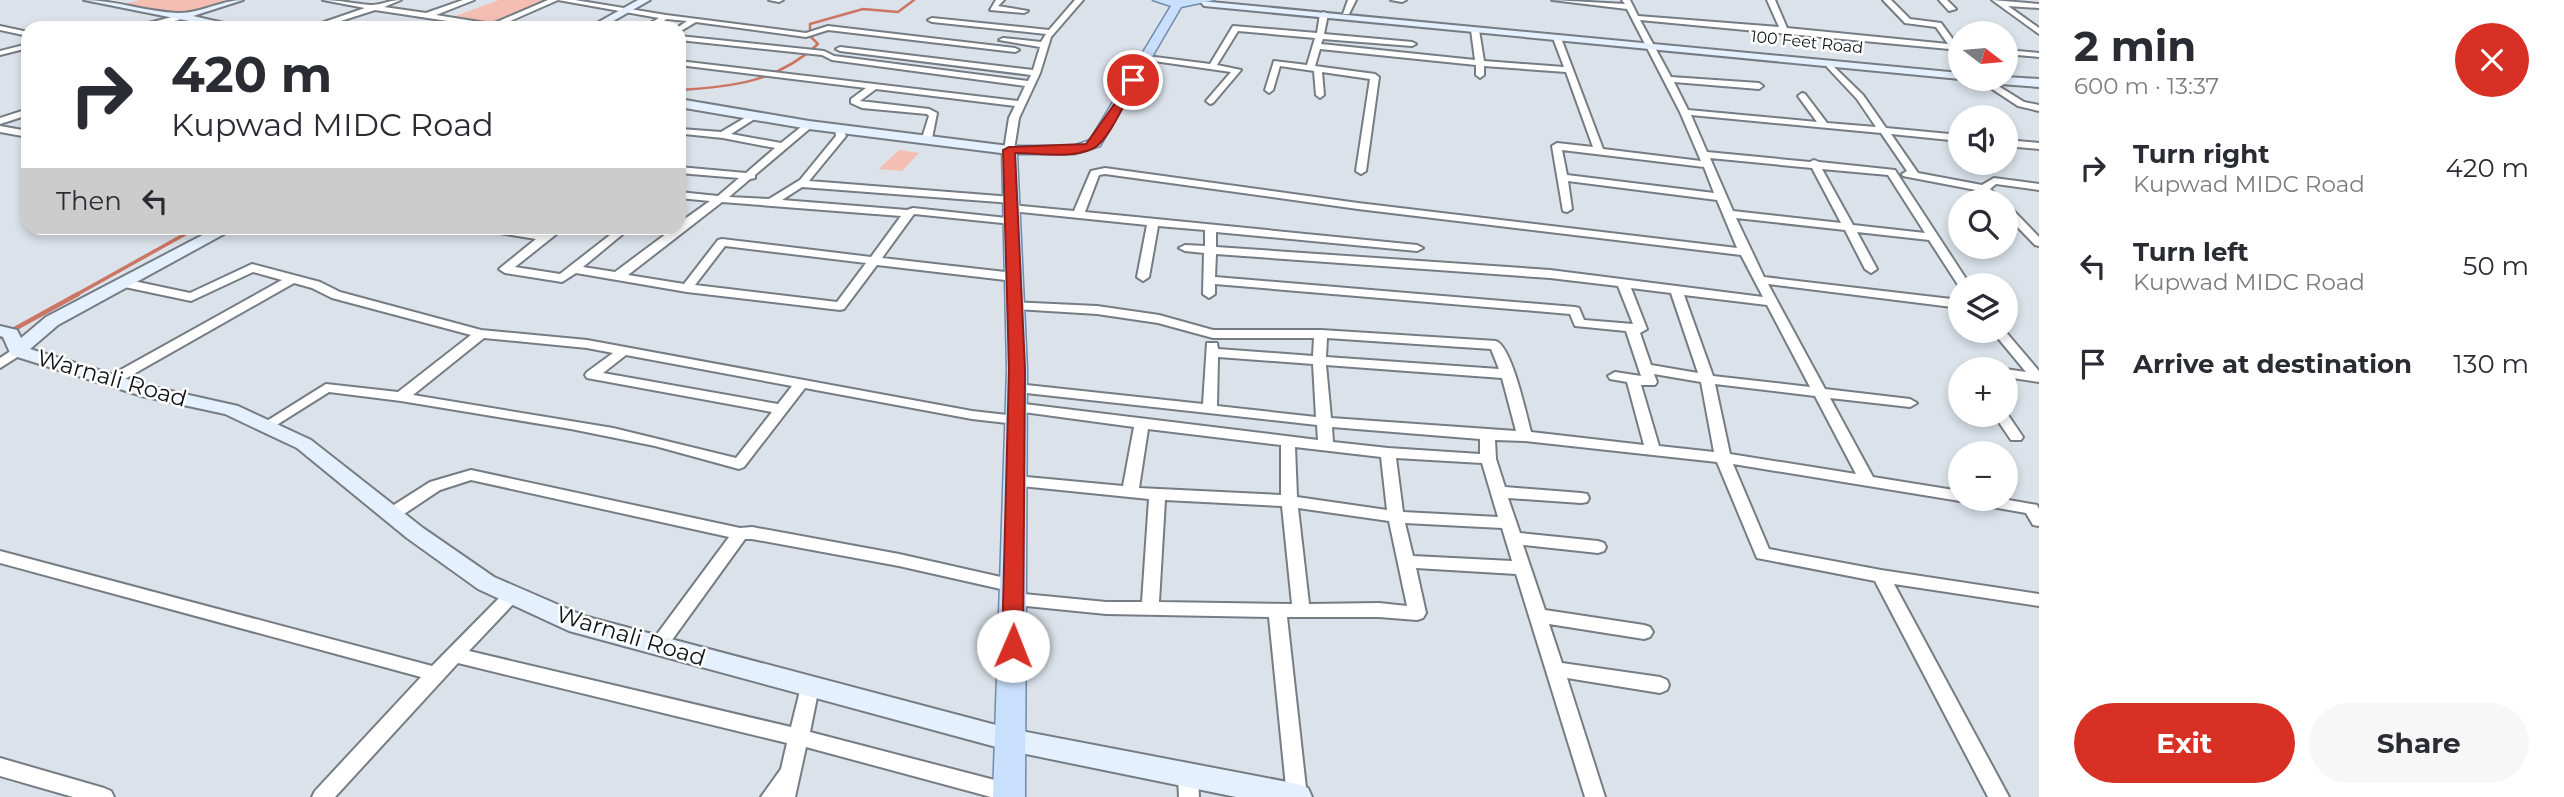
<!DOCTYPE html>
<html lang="en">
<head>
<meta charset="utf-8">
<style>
	:root { --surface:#fff; --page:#f7f7f7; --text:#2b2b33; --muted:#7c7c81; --accent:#d93025 }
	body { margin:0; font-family:Montserrat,sans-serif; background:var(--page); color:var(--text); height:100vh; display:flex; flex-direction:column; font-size:26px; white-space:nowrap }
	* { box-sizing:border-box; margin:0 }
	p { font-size:23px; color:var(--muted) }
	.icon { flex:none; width:38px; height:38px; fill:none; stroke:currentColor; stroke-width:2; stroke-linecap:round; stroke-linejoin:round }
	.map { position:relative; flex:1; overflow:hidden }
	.sheet { display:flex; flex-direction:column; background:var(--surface); width:525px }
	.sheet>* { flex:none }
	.hud { position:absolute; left:21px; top:21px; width:665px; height:214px; border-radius:21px; box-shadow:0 4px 10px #0003; background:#fff; color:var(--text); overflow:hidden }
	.needle { width:46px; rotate:106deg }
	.tools { position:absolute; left:1948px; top:21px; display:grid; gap:14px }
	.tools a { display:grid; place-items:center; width:70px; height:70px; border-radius:50%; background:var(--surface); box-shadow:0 4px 10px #0003; font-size:35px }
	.pin { position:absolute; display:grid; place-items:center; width:60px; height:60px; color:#fff; margin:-30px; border:4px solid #fff; border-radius:50%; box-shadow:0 2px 7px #0007 }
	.me { position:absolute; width:77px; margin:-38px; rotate:1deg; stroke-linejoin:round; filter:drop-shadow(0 0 5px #0008) }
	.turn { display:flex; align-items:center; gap:24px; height:147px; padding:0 35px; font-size:32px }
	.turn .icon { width:91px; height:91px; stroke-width:2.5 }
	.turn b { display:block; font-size:49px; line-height:60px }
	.then { display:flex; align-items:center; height:66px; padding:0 35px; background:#0003; gap:14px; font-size:26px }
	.round { display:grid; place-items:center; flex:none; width:74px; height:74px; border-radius:37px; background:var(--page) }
	.headline { display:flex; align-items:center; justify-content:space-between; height:119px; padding:0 35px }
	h1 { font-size:42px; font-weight:700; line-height:52px }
	.cta { display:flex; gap:14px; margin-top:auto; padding:14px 35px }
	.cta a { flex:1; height:80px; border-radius:42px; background:var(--accent); color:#fff; font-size:28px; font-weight:700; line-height:80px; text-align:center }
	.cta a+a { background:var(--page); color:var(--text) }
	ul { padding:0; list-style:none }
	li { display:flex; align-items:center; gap:21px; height:98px; padding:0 35px }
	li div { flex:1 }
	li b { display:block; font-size:26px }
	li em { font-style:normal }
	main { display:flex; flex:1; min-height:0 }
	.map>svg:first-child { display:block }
	.green { fill:#f5beb2 }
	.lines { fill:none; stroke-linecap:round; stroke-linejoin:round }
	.stream-far2 { stroke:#cd7564; stroke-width:2.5 }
	.stream-far1 { stroke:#cd7564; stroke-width:3.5 }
	.stream { stroke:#cd7564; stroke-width:4.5 }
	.street-casing { stroke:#757c83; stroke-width:4 }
	.secondary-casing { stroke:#757c83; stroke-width:4 }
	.primary-casing { stroke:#718baa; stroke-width:3 }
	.street { fill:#fff; fill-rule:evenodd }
	.secondary { fill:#e4f0fe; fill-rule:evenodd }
	.primary { fill:#c9e0fc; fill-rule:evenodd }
	.route { fill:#d93025; stroke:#8d1f18; stroke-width:2 }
	.labels { text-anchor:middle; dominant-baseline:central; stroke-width:5; stroke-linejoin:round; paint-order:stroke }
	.far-street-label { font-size:16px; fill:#111316; stroke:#fff }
	.near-street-label { font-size:23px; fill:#111316; stroke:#fff }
</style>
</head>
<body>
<main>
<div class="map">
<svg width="2039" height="797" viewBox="0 0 2039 797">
	<rect width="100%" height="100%" fill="#dbe2ea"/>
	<g class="green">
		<polygon points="140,0 236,0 181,15 124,4"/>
		<polygon points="499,0 549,0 492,24 450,18"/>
		<polygon points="899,150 919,153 902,171 879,169"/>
	</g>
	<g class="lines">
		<path class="stream-far2" d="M679 90C732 87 777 82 818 44L810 36V24L863 9 898 12 914 0"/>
		<polyline class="stream-far1" points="74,296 196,228"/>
		<polyline class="stream" points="0,337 78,294"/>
		<defs>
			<g id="street">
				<path d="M323 0C340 0 355 4 371 5 381 5 390 0 401 0L384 7 426 13 463 0H474L436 15 492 24 548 0H558L494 28 375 10 319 28H307L365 8Z"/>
				<polygon points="558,0 575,0 666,15 806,33 828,26 1015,48 1019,50 1015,52 828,30 806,37 696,22 679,32 679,28 677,28 687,21 667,19 652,28 642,28 659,18"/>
				<polygon points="769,0 783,0 779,2"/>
				<polygon points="996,0 1004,0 998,6 1028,11 1024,13 990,10"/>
				<polygon points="1075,0 1083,0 1051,37 1040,73 1019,118 1014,150 1009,153 1004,150 1009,118 1015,106 876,89 860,101 929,109 937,113 932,138 927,141 922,138 929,116 927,114 862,108 851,103 851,99 866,88 679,65 679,61 1018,101 1025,86 832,60 822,55 679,40 679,36 824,51 834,56 1028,81 1031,75 840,51 836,49 840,47 1033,70 1040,47 999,40 1003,38 1041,42 1046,34 932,22 928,20 932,18 1049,30"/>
				<polygon points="1348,0 1356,0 1349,14 1343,14"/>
				<polygon points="1391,0 1406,0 1402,2"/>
				<path d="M1552 0 1625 4 1622 0H1630L1638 16 1779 27 1767 0H1775L1787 28 1948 44 1936 27 1905 23 1883 0H1891L1910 19 1941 23 1957 45 1960 46V50L1640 20 1671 77 1759 83 1763 86 1759 89 1674 82 1688 110 1817 122 1798 96 1802 93 1805 94 1827 123 1876 127 1857 99 1827 67V63H1830L1863 95 1886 128 1960 135V141L1891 134 1918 173 1982 185 1994 178 2039 184V190L1996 184 1990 189 2002 201H1991L1981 191 1903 176 1902 174 1907 171 1881 133 1691 115 1707 152 1810 162 1814 160 1819 162 1895 170 1970 285H1960V288L1929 240 1857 232 1877 269 1871 273 1865 269 1845 230 1736 218 1764 277 1960 300V308L1768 284 1825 389 1910 399 1917 403 1910 407 1830 398 1873 477 1960 491V499H1966L1960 501 1733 464 1769 549 1881 570 2039 594V606L1894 584 2009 797H1988L1875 581 1757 558 1717 462 1525 441 1495 440 1496 459 1505 487 1581 493 1587 494 1589 498 1587 502 1581 503 1508 498 1520 533 1598 541 1604 543 1606 547 1604 551 1598 553 1523 545 1545 610 1644 625 1650 627 1653 632 1650 637 1644 639 1549 624 1562 663 1660 677 1667 680 1669 685 1667 690 1660 693 1567 678 1605 797H1585L1516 574 1416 568 1426 613 1423 618 1417 620 1379 617H1287L1307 797H1287L1269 617 1106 614 1007 604 1004 599 1007 594 1013 593 1106 602H1142L1149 499 1010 485 1007 481 1010 477 1015 476 1123 486 1134 427 1016 411 1009 407 1011 404 1016 403 1318 440 1317 425 1017 392 1010 388 1017 384 1203 404 1207 343H1217L1218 349 1313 356 1314 338H1213L1158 323 1097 314 1015 309 1011 308 1009 305 1011 302 1097 306 1159 315 1213 330H1321L1496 341C1512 347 1526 414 1531 432L1644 445 1627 382 1610 379 1608 376 1615 372 1641 376 1626 331 1575 326 1570 314 1215 284V294L1209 298 1203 294 1204 253 1185 251 1179 248 1185 245 1205 246V230L1158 226 1149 277 1143 281 1137 277 1147 225 1012 211 1007 208 1012 205 1074 211 1091 171 1105 168 1358 203 1737 248 1717 200 1568 181 1572 209 1567 212 1563 211 1552 146 1557 143 1593 147 1566 72 1484 66V75L1480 78 1476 75V65L1320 49 1315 66 1375 74 1379 77 1366 171 1361 174 1356 171 1370 79 1322 72 1324 95 1320 98 1316 95 1314 71 1280 66 1273 90 1269 93 1265 90 1274 61 1307 65 1315 38 1238 31 1217 65 1241 70 1213 103 1210 104 1206 101 1231 72 1147 60 1143 58 1147 56 1210 64 1233 26 1317 33 1320 14 1324 12 1328 14 1324 34 1412 42 1416 44 1412 46 1323 39 1321 44 1475 60 1471 30 1475 28 1479 30 1484 61 1564 67 1553 38 1557 36 1561 38 1603 149 1701 161 1680 112 1627 9ZM1562 150 1704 167 1714 193 1567 175ZM1710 158 1812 168 1841 223 1733 211ZM1822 169 1888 175 1925 233 1853 225ZM1105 174 1358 209 1741 255 1763 297 1550 270 1216 247V232L1417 251 1423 248 1417 245 1085 212 1099 175ZM1216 254 1550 278 1618 286 1633 324 1584 320 1579 308 1575 307 1215 277ZM1631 288 1671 293 1698 373 1651 365 1640 333 1647 329ZM1684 295 1767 305 1810 387 1713 376ZM1327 338 1491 349 1499 369 1326 357ZM1218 357 1313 364 1316 417 1217 406ZM1326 365 1502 378 1516 431 1331 418ZM1654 374 1701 382 1714 452 1659 446 1641 385H1655L1657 382ZM1715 384 1815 396 1856 474 1730 454ZM1332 427 1480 439V454L1388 448 1333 442ZM1148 429 1281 445V495L1139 488ZM1295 447 1381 457 1387 510 1297 497ZM1396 458 1482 463 1498 517 1403 512ZM1165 500 1282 506 1292 604 1159 602ZM1298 508 1389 521 1407 606 1379 603 1309 604ZM1405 523 1502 528 1512 561 1413 556Z"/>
				<polygon points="1939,0 1947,0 1956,9 1949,11"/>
				<polygon points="1992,0 2039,4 2039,8 2008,6 2039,28 2039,34"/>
				<polygon points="176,16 180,18 179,20 143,28 129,28"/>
				<polygon points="0,26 28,32 28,36 0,30"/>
				<polygon points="28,44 28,48 0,55 0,51"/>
				<polygon points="2006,50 2039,53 2039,57 2006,54"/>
				<polygon points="1977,79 1987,79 2024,102 2039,105 2039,111 2018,106"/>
				<polygon points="28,109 28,115 0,124 0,118"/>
				<path d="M753 113 758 116 756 118 731 134 781 143 806 123 814 125 755 175V178L750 179 729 197 769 199 800 180 836 136 835 126H841L846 136 809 181 1012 197 1017 200 1012 203 802 187 782 200 907 210 913 208 1016 219V223L1012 224 914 214 882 258 1014 273 1020 277 1014 281 877 265 844 309 840 310 687 292 576 273 562 282 505 273 499 269 536 239 487 231 482 228H505L543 233 552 228H564L515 267 560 274 619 228H630L583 267 615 272 674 228H679V221H682L710 201 679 198V192L718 196 739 178 679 173V167L746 173 775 148 723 138 684 134 679 131 681 129 721 132ZM722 202 901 216 871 257 722 239 718 240 684 284 628 275ZM725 246 866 263 837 302 695 285Z"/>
				<polygon points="0,126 28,131 28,137 0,132"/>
				<polygon points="2006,140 2039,143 2039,149 2006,146"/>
				<polygon points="2006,206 2010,207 2039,237 2039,246 2035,245 2006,215"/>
				<path d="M252 264 320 282 340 292 481 330 587 340 972 411 1016 416 1023 420 1016 424 972 419 805 388 744 467 739 469 655 446 571 429 401 401 329 392 267 431 262 430 260 427 262 424 326 384 398 392 471 335 332 298 312 288 294 283 116 384H106L104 381 106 378 282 280 253 272 191 301 120 286 118 283 120 280 124 279 190 293ZM484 338 587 348 613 353 587 372 585 375 587 378 772 412 736 458 613 428 413 395ZM626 355 792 386 778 404 603 373Z"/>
				<polygon points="1992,331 2005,331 2039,371 2039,382 2006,377 2005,369 2026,372"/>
				<polygon points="17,347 22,348 24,351 22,354 0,368 0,358"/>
				<polygon points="1969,364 1984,366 1986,369 1963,369 1964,365"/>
				<polygon points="2006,412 2023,437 2021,440 2011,440 1994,415 2006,415"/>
				<polygon points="471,470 740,528 752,527 899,554 1014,580 1020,582 1023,586 1020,590 1014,592 899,566 752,539 745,539 664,651 658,653 652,651 649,646 652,641 729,537 471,480 440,490 398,518 386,518 384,514 386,510 430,482"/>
				<polygon points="1967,499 2003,499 2037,505 2039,509 2039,526 2033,525 2026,513 1975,504 1969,503"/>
				<polygon points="0,551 432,666 506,591 512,589 518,591 521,595 518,599 469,651 791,727 801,687 803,682 810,679 817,682 819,687 810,732 1010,784 1017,787 1020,793 1018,797 991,797 806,747 795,797 761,797 781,769 787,743 458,663 335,797 312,797 315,791 421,677 0,563"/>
				<polygon points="0,758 104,788 111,791 114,797 73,797 0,776"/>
				<polygon points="1188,768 1195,771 1198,777 1199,797 1179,797 1178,777 1181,771"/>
			</g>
			<g id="secondary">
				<path d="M84 0C116 0 146 12 178 13 199 14 221 0 243 0L193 16 246 28H224Z"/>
				<polygon points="638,0 650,0 601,28 588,28"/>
				<polygon points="1200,1 1960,73 1960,79 1963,79 1960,79 1204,6"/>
				<polygon points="2006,77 2039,79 2039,87 1987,83 1981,79"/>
				<polygon points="679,99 809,121 1009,146 1016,150 1009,154 809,129 679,107"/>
				<polygon points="216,228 235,228 58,325 30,349 153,387 238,406 311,440 423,528 494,577 584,616 1011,729 1298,784 1308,788 1312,797 1236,797 1011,751 569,631 478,589 407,538 297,448 225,414 142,396 11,355 3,337 0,336 0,326 17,330 21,338 46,317"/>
			</g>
			<polygon id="primary" points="1153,0 1214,0 1181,7 1100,146 1074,154 1017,154 1027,369 1025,797 993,797 1007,369 1002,150 1009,146 1073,146 1090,140 1171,6"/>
		</defs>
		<use href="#street" class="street-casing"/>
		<use href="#secondary" class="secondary-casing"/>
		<use href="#primary" class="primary-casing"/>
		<use href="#street" class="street"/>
		<use href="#secondary" class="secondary"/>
		<use href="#primary" class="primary"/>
	</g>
	<path class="route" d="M1133 78 1137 80C1128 96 1108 143 1092 149 1070 159 1038 153 1015 153L1025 369 1023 646 1020 652H1005L1002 646 1009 369 1003 150 1009 147 1086 144Z"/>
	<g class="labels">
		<g class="far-street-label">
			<text transform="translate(1807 42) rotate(6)">100 Feet Road</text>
		</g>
		<g class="near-street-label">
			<text transform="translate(112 378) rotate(16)">Warnali Road</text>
			<text transform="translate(631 636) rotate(17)">Warnali Road</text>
		</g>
	</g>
</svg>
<div class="tools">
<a><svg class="needle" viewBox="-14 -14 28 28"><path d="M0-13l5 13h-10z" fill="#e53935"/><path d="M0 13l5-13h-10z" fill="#7c7c81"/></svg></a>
<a><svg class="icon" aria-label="sound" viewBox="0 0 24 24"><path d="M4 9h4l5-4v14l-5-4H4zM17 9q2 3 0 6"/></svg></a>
<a><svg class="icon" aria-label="search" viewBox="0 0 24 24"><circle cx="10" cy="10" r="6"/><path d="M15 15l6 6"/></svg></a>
<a><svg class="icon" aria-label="layers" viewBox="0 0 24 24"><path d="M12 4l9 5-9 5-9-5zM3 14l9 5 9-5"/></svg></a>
<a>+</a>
<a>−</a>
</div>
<div class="pin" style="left:1133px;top:80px;background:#d93025"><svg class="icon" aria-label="arrive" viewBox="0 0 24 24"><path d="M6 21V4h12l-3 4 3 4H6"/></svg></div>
<svg class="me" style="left:1013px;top:646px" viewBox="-20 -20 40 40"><circle r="19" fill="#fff"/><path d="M0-13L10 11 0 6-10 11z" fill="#d93025"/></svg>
<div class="hud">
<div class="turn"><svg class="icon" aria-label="right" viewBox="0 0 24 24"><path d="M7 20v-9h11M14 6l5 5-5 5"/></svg><div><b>420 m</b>Kupwad MIDC Road</div></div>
<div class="then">Then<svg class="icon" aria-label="left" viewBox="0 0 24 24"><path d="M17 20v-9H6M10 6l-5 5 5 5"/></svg></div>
</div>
</div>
<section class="sheet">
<div class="headline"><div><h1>2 min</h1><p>600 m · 13:37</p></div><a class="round" style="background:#d93025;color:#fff"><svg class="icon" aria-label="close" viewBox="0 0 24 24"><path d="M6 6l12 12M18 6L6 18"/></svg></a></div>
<ul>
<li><svg class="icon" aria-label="right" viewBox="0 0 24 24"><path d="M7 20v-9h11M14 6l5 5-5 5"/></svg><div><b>Turn right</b><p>Kupwad MIDC Road</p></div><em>420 m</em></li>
<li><svg class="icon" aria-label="left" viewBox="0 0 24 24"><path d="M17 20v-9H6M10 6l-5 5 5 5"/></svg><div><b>Turn left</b><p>Kupwad MIDC Road</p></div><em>50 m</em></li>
<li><svg class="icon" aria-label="arrive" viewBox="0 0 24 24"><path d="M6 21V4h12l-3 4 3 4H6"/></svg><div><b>Arrive at destination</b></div><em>130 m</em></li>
</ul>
<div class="cta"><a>Exit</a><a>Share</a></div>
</section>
</main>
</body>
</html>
